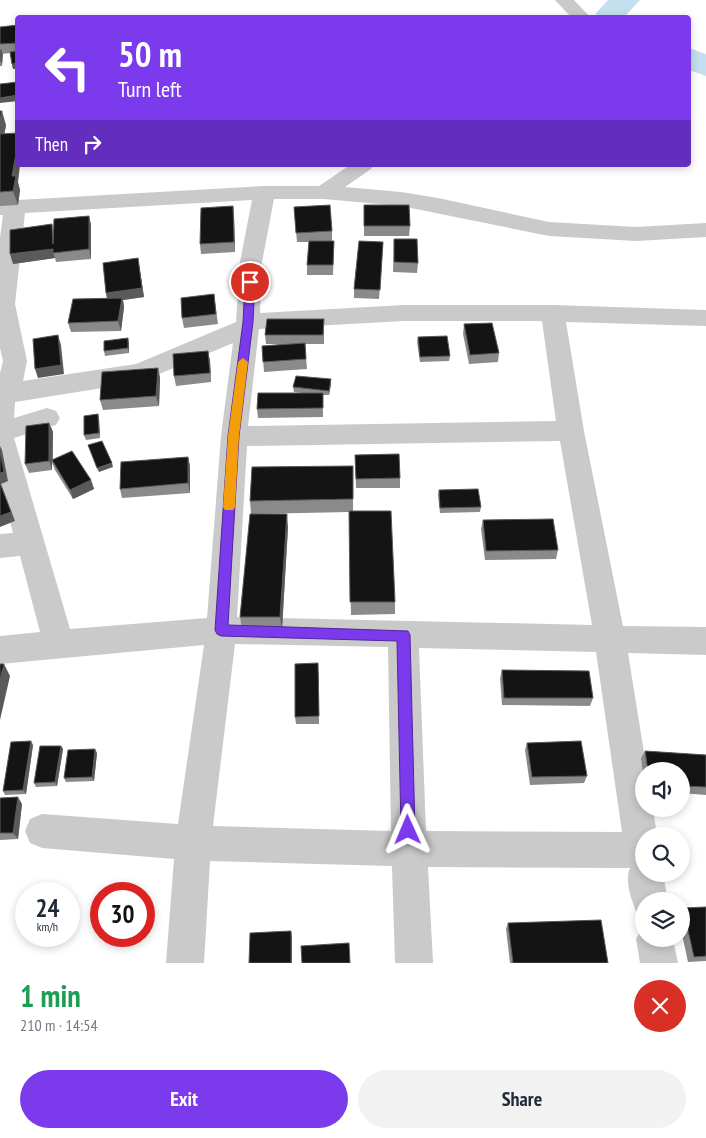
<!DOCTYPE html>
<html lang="en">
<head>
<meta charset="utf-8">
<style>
	:root { --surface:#fff; --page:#f2f2f3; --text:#1f2937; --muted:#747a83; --accent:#7c3aed }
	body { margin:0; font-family:"PT Sans Narrow",sans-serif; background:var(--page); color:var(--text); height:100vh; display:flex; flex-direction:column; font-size:19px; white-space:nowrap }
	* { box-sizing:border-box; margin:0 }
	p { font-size:16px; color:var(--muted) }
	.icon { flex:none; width:28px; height:28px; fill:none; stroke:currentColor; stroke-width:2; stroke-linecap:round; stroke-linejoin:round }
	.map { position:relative; height:963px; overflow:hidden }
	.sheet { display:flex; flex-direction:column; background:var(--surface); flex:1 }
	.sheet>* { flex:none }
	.hud { position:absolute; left:15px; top:15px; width:676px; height:152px; border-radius:5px; box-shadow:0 2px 8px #0003; background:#7c3aed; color:#fff; overflow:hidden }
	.controls { position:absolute; left:635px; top:762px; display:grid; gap:10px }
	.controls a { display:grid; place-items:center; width:55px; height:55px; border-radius:50%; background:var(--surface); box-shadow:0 2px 8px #0003; font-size:25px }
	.speed { position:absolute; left:15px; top:882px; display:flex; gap:10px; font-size:25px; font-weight:700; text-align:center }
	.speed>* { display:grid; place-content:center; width:65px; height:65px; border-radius:50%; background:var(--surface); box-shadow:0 2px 8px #0003; line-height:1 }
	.speed small { font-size:12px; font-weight:400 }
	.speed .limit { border:8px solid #d22; background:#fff; color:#111 }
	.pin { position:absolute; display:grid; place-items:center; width:42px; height:42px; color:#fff; margin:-21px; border:2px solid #fff; border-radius:50%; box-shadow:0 1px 5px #0007 }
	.me { position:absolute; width:55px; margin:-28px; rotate:359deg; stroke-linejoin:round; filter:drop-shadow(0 0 4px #0008) }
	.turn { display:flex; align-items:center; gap:18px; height:105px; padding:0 20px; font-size:22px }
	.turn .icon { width:65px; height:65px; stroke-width:2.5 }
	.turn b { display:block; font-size:35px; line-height:42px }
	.then { display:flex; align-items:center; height:48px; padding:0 20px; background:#0003; gap:10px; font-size:19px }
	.round { display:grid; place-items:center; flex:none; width:52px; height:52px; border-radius:26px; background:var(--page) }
	.overview { display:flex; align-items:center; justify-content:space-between; height:85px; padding:0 20px }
	h1 { font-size:30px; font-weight:800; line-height:38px; color:#1e9e55 }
	.button { display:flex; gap:10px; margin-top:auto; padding:10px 20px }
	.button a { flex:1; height:58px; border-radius:30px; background:var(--accent); color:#fff; font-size:20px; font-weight:800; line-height:58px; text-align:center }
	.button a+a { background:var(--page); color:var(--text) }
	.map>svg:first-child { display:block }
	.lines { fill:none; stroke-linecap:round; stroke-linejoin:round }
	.river { fill:#c4dfee; fill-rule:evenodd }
	.minor { fill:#cacaca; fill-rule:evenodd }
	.wall { fill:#8a8a8a }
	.shaded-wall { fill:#5a5a5a }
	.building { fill:#141414; stroke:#5a5a5a }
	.route { fill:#7c3aed; stroke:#51269a }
	.slow { fill:#f59e0b }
</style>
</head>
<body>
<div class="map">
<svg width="706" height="963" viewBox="0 0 706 963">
	<rect width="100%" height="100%" fill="#fff"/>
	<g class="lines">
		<g class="river">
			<polygon points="608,0 640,0 626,15 627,18 597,18 596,13"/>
			<polygon points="689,48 706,54 706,76 689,70"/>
		</g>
		<g class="minor">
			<polygon points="555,0 574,0 591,18 572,18"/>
			<path d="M350 165H374L371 169 345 187 401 192 438 198 549 222 636 227 706 223V237L636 241 549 236 401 206 324 199H274L262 262 260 313 404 305H553L706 310V326L566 322 584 431 623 626 706 627V655L628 653 647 771H644V809H653L657 836H644V874H663L668 901H644V917L637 914C632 901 624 881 630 868L428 867 433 963H395L392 866 210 861 204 963H166L174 859 42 848 30 843 25 831 30 819 42 814 178 824 204 645 0 664V636L40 632 20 556 0 558V534L13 533 0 483V373L3 361 0 348V238L3 215H0V201L264 186H319ZM252 200 240 262 236 322 136 364 23 381 27 361 15 304 25 213ZM404 321H542L556 421 248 426 259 329ZM233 343 221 436 207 618 70 629 14 438 56 425 60 418 56 411 47 408 14 418 15 402 140 382ZM560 441 592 625 237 617 247 446ZM235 644 388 647 391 831 213 826ZM419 648 596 652 622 832 426 831Z"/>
			<polygon points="644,925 644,939 673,939 678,963 640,963 636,939"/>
		</g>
	</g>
	<g class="wall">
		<polygon points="18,25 18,68 13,69 10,53 2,54 2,66 0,66 0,27"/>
		<polygon points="0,121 6,125 4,134 20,190 18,205 0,206"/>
		<polygon points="364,205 410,226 409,236 364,236"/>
		<polygon points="294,207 332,231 332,241 320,241 334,241 333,275 307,275 307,265 309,242 297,242"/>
		<polygon points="89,216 91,225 91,259 56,262 55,258 13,264 54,231"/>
		<polygon points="234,216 235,252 201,254 200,244"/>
		<polygon points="394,239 418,263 417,273 393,272"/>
		<polygon points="383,242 379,299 354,298 354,289"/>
		<polygon points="138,258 144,297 123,300 124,307 121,331 71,332 68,323 107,298 106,293"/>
		<polygon points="214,294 218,324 184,328 182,318"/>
		<polygon points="464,324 499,353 498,362 469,364 463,334"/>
		<polygon points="324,329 324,344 305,344 307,369 264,372 262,346 282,344 266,344 265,335"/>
		<polygon points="418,337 450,356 449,361 420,362 417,342"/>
		<polygon points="129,343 129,353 105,356 104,351"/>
		<polygon points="208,351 210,361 211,382 176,386 174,376"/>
		<polygon points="158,368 160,378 159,406 103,410 100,400"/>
		<polygon points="331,384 329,395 323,395 323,417 258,418 257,409 302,393 294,392 293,387"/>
		<polygon points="99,419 100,438 86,440 84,435"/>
		<polygon points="49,423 53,432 53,460 91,480 94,489 73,499 55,470 52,462 52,470 29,473 25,464"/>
		<polygon points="355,455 400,478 400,488 356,488"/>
		<polygon points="188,457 190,466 190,493 122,498 120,489"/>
		<polygon points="439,490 481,507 480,512 440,513 438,495"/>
		<polygon points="353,499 353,511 395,602 395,614 351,615 349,512 251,514 250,501"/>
		<polygon points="483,520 558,550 556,559 485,560 481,529"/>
		<polygon points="288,527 282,629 242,629 240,617"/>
		<polygon points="502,670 593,698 590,706 502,705 500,678"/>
		<polygon points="319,671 319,724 296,724 295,717"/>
		<polygon points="527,743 587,776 584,783 530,785 525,750"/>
		<polygon points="33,745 26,794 5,795 3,791"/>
		<polygon points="61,746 63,749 57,786 36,787 34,783"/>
		<polygon points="645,751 706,755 706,795 681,793 681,771 644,771 644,780 641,758"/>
		<polygon points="97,753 94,781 66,782 64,778"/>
		<polygon points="0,798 22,804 18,839 0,840"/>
		<polygon points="706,907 706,961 688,962 681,930 681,909 683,908"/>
		<polygon points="508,923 608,963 510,963 506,929"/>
	</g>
	<g class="shaded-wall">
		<polygon points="1,50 3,55 2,66 1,61"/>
		<polygon points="18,63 18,68 13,69 12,64"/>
		<polygon points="18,95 18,101 0,103 0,98"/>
		<polygon points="2,111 6,125 3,142 0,133 0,121"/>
		<polygon points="18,142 18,165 20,165 18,182 20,190 18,205 13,191 12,176"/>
		<polygon points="233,206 234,216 235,252 234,242"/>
		<polygon points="89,216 91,225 91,259 89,249"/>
		<polygon points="53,249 53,253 55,258 13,264 10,254"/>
		<polygon points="138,258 144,297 123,300 124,307 121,331 118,321 108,303 106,293"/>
		<polygon points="58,335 61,345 64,374 38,378 35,369"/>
		<polygon points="128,338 129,343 129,353 128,348"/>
		<polygon points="208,351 210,361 211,382 210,373"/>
		<polygon points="158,368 160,378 159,406 156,396"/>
		<polygon points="331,379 331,384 329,395 329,391"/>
		<polygon points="98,414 99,419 100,438 99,433"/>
		<polygon points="49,423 53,432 52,470 49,461"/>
		<polygon points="0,446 2,450 8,481 1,484 15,521 0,527"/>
		<polygon points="188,457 190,466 190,493 188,483"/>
		<polygon points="112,463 113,467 99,472 97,468"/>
		<polygon points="91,480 94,489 73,499 70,490"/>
		<polygon points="287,514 288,527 282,629 280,617"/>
		<polygon points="4,664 10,676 0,720 0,680"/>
		<polygon points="31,741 33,745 26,794 23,790"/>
		<polygon points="61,746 63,749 57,786 55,782"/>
		<polygon points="95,749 97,753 94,781 92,777"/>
		<polygon points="18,797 22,804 18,839 13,833"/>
		<polygon points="291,931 292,937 292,963 291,963"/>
	</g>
	<g class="building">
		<polygon points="18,25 18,43 0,44 0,27"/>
		<rect x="0" y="50" width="1" height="11"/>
		<polygon points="18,51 18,63 12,64 10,52"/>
		<polygon points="18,82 18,95 0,98 0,84"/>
		<polygon points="0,111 2,111 0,121"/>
		<polygon points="18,133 18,142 12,176 16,176 13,191 0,192 0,134"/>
		<polygon points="330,205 332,231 296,233 294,207"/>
		<polygon points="364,205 409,205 410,226 364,226"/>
		<polygon points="233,206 234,242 200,244 201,208"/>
		<polygon points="89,216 89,249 53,253 53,249 10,254 10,230 52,224 53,244 54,219"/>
		<polygon points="394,239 417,239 418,263 394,262"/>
		<polygon points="309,241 334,241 333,265 307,265"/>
		<polygon points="359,241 383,242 380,290 354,289"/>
		<polygon points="138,258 142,288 106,293 103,263"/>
		<polygon points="214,294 216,314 182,318 181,298"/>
		<polygon points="122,298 118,321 68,323 73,299"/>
		<polygon points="267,319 324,319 323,335 265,335"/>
		<polygon points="492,323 499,353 470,355 464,324"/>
		<polygon points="58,335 61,365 35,369 33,339"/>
		<polygon points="447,336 450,356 420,357 418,337"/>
		<polygon points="128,338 128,348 104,351 104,341"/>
		<polygon points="305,343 306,359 263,362 262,346"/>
		<polygon points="208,351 210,373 174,376 173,354"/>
		<polygon points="158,368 156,396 100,400 102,372"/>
		<polygon points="296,376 331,379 329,391 293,387"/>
		<polygon points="258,393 323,393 323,408 257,409"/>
		<polygon points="98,414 99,433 84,435 84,416"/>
		<polygon points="49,423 49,461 25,464 26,426"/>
		<polygon points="102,441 112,463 97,468 88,445"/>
		<polygon points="0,451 4,472 0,473"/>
		<polygon points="72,451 91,480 70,490 52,460"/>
		<polygon points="399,454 400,478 356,479 355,455"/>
		<polygon points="188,457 188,483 120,489 121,462"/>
		<polygon points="353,466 353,499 250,501 252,467"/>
		<polygon points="0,483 11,512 0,516"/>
		<polygon points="478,489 481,507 440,508 439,490"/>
		<polygon points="349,511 391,511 395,602 350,602"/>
		<polygon points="250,514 287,514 280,617 240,617"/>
		<polygon points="553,519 558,550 486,551 483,520"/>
		<polygon points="318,663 319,716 295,717 295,664"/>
		<polygon points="0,664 4,664 0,680"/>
		<polygon points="502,670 589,671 593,698 504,698"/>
		<polygon points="31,741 23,790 3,791 11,742"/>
		<polygon points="581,741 587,776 532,777 527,743"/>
		<polygon points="40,746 61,746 55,782 34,783"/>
		<polygon points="95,749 92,777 64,778 68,750"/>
		<polygon points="645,751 706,755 706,787 681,786 681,771 648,771"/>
		<polygon points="18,797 13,833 0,833 0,798"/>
		<polygon points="706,907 706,956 694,957 683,908"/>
		<polygon points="601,920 608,963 513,963 508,923"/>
		<polygon points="291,931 291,963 249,963 250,933"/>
		<polygon points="349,943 350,963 302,963 301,946"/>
	</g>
	<polygon class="route" points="250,279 255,282 253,322 239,436 228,625 408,631 410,635 415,830 413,835 408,837 403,835 401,830 397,641 221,636 217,634 215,630 228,436 243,322 245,282"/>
	<polygon class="slow" points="243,358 248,362 239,436 235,507 233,510 225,510 223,507 228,436 238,362"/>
</svg>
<div class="controls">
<a><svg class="icon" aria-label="sound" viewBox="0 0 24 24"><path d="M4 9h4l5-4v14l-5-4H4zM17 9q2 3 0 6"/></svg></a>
<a><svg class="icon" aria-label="search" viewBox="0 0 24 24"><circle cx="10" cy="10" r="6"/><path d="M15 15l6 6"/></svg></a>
<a><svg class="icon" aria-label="layers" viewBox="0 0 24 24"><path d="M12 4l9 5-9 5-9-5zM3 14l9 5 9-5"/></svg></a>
</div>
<div class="speed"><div>24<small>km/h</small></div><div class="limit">30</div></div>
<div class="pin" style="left:250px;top:282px;background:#d93025"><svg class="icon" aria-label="arrive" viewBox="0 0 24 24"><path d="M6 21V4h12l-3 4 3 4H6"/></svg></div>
<svg class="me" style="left:408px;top:830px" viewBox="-20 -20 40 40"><path d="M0-17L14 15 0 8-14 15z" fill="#7c3aed" stroke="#fff" stroke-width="4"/></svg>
<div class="hud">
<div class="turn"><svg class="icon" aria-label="left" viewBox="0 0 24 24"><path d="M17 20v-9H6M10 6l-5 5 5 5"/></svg><div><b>50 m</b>Turn left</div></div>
<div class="then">Then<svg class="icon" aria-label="right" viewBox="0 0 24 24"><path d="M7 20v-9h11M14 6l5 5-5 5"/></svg></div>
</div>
</div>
<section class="sheet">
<div class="overview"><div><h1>1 min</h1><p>210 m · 14:54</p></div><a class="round" style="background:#d93025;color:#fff"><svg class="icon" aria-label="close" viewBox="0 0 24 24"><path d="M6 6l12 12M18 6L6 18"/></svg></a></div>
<div class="button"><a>Exit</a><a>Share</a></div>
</section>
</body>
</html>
